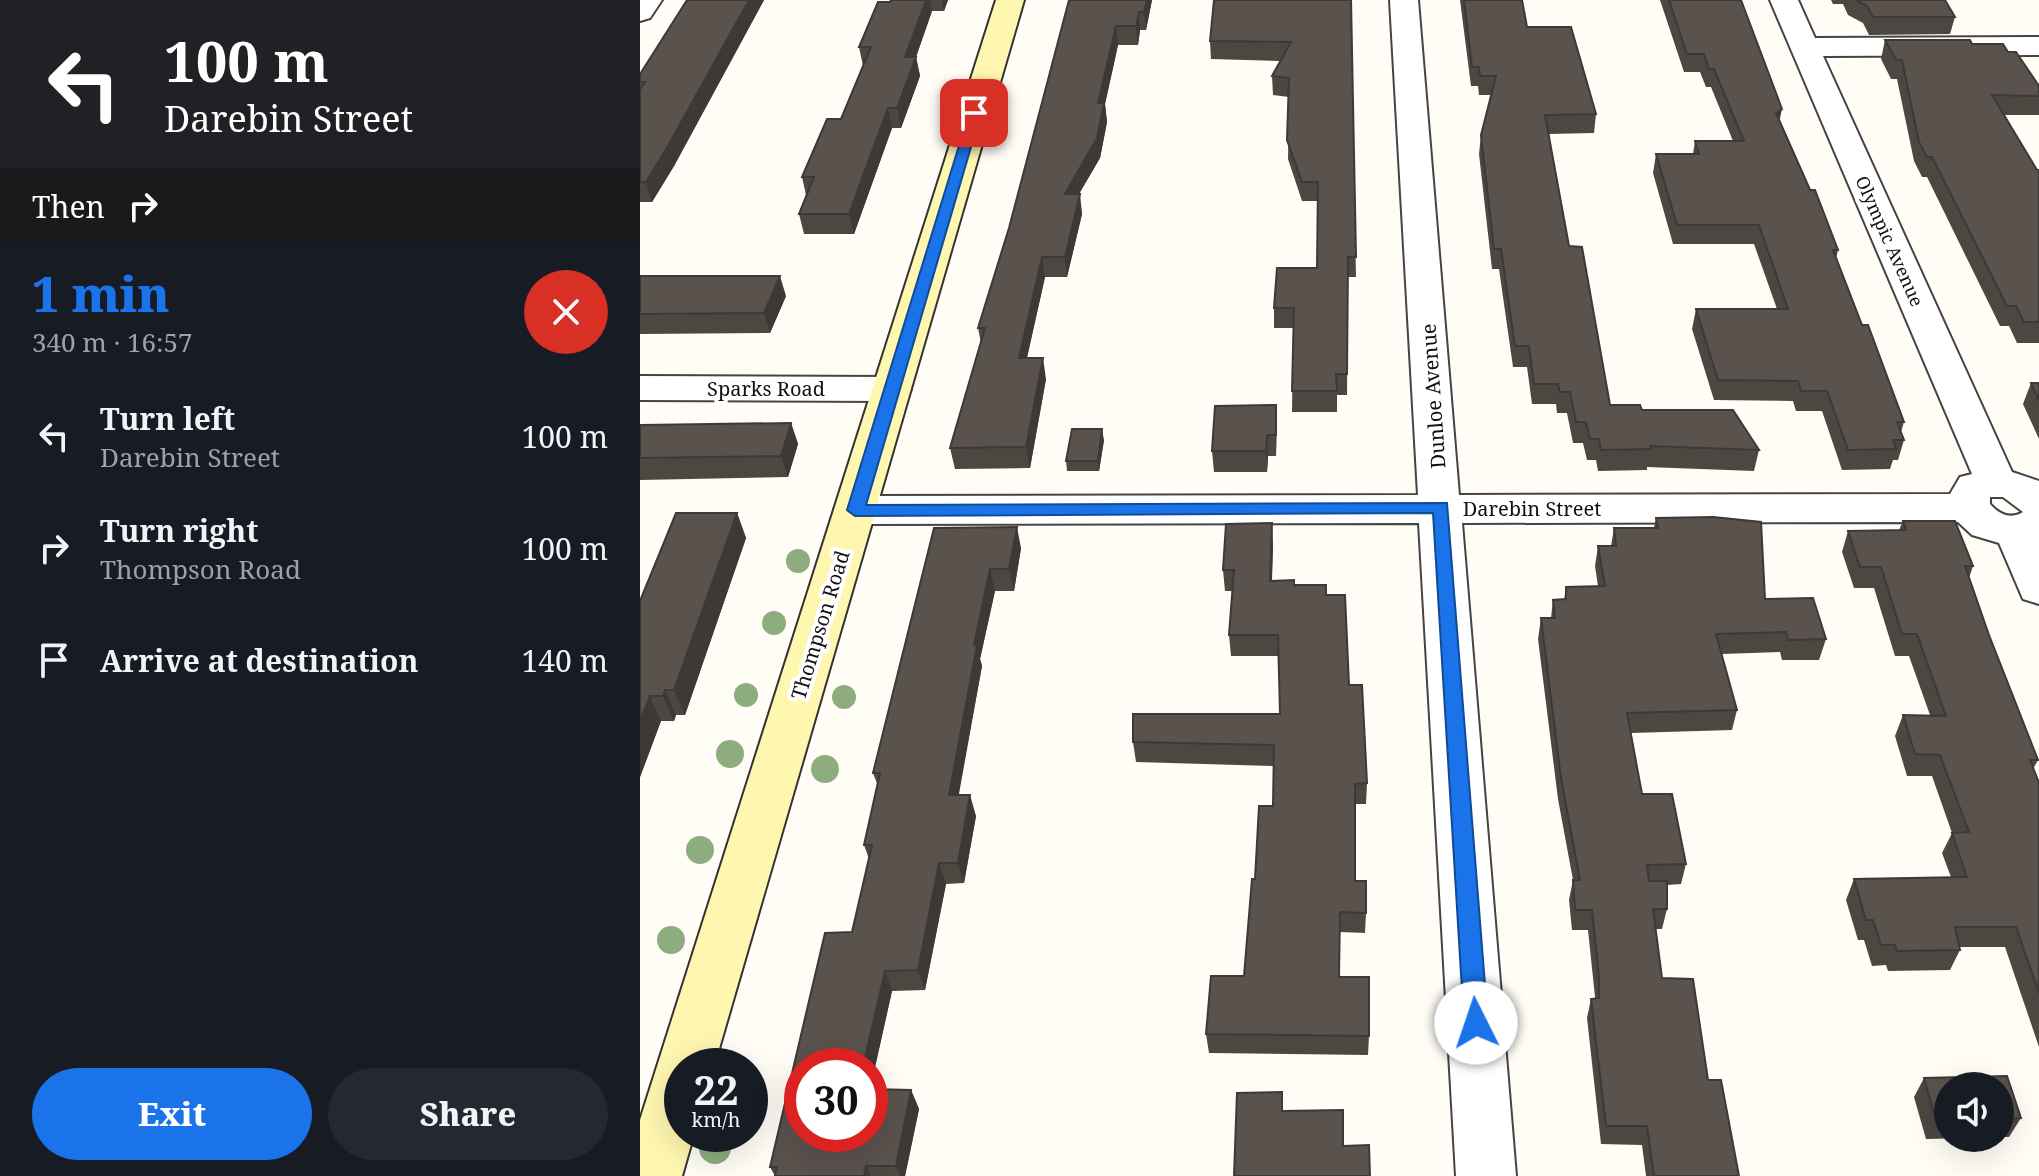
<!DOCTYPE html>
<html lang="en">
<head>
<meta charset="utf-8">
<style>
	:root { --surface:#171b24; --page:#242831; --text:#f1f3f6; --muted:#9ea1a6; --accent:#1a73e8 }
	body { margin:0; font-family:"Noto Serif",serif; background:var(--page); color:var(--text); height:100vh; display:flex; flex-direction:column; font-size:30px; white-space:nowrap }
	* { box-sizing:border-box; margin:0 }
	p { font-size:26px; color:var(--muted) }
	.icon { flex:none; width:44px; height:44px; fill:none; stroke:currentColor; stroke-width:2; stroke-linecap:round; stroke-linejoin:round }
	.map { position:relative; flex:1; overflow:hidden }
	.side { display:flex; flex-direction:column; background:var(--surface); width:640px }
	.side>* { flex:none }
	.hud { background:#202124; color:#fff; overflow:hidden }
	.controls { position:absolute; left:1294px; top:1072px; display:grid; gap:16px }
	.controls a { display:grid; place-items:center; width:80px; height:80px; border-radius:50%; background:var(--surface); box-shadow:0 8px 32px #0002; font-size:40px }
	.speed { position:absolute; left:24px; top:1048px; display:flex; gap:16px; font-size:40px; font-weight:700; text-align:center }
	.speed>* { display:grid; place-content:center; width:104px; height:104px; border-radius:50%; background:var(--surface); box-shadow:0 8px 32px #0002; line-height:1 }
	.speed small { font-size:20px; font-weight:400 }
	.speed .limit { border:12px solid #d22; background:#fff; color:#111 }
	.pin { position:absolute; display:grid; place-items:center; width:68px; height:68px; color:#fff; margin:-34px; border-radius:16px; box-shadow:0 4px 12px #0006 }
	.me { position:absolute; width:88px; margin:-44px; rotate:356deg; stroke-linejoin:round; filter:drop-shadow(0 0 6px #0008) }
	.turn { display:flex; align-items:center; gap:28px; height:168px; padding:0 32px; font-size:36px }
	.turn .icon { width:104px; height:104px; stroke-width:2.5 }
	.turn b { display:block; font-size:56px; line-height:68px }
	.then { display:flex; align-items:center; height:76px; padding:0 32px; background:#0003; gap:16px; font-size:30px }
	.round { display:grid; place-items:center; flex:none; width:84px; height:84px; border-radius:42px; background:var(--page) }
	.headline { display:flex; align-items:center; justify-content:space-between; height:136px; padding:0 32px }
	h1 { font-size:48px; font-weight:800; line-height:60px; color:var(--accent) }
	.primary-button { display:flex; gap:16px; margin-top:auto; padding:16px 32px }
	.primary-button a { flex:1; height:92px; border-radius:48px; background:var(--accent); color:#fff; font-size:32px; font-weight:800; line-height:92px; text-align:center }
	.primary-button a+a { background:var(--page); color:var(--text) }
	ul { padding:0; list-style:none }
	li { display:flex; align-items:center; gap:24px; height:112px; padding:0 32px }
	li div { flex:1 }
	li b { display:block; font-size:30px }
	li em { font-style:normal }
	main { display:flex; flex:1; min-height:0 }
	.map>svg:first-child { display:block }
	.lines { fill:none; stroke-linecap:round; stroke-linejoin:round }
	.minor-casing { stroke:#444; stroke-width:4 }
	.tertiary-casing { stroke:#444; stroke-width:4 }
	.secondary-casing { stroke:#333; stroke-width:4 }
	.minor { fill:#fff; fill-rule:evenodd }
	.tertiary { fill:#fff; fill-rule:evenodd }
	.secondary { fill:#fff6b0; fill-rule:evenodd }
	.tree { fill:#8dad7f }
	.wall { fill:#4d4742 }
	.shaded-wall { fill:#3f3936 }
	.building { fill:#5a524d; stroke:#3f3936; stroke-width:2 }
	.route { fill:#1a73e8; stroke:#114b97; stroke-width:2 }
	.labels { text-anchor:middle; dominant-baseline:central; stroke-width:8; stroke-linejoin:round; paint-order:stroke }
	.far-street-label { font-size:18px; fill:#111; stroke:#fff }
	.street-label { font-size:20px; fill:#111; stroke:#fff }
</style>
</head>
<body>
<main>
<section class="side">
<div class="hud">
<div class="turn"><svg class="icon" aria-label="left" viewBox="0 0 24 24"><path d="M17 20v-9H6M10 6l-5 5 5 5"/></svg><div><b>100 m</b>Darebin Street</div></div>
<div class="then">Then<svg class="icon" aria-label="right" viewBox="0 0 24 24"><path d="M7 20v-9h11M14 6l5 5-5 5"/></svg></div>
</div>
<div class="headline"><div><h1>1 min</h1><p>340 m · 16:57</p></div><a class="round" style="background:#d93025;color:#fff"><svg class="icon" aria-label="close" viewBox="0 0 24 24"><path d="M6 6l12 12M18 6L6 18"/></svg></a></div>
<ul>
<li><svg class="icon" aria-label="left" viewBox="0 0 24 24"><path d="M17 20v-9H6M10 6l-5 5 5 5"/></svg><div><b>Turn left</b><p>Darebin Street</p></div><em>100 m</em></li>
<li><svg class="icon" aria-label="right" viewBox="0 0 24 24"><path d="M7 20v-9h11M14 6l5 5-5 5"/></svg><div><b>Turn right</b><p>Thompson Road</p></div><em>100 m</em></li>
<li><svg class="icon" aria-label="arrive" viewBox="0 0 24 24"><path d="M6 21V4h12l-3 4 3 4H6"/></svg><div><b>Arrive at destination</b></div><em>140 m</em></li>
</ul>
<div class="primary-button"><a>Exit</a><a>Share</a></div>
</section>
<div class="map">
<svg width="1399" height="1176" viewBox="0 0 1399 1176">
	<rect width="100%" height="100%" fill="#fffdf5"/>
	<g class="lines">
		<defs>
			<g id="minor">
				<polygon points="0,0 22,0 10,18 0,21"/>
				<path d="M750 0H778L819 495 1310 494 1320 477 1332 474 1130 0H1158L1175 38 1399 37V55L1183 56 1372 472 1399 481V604L1383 599 1359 543 1332 535 1318 522 822 523 876 1176H816L779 523 215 524 200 520 194 510 200 500 215 496 778 495ZM1350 497H1363L1383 512C1370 520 1359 514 1350 504Z"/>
			</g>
			<polygon id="tertiary" points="0,376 252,377 266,381 271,389 266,397 252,401 0,400"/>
			<polygon id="secondary" points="356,0 384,0 74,1066 42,1066 42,1134 54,1134 42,1176 0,1176 0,1120"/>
		</defs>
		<use href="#minor" class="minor-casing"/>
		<use href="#tertiary" class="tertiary-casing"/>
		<use href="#secondary" class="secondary-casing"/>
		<use href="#minor" class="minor"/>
		<use href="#tertiary" class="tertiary"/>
		<use href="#secondary" class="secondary"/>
	</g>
	<g class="tree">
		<circle cx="158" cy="561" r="12"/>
		<circle cx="134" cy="623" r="12"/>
		<circle cx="106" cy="695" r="12"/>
		<circle cx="204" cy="697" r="12"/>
		<circle cx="90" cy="754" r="14"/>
		<circle cx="185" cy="769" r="14"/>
		<circle cx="60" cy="850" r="14"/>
		<circle cx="31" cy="940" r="14"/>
		<circle cx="75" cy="1148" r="16"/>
	</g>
	<g class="wall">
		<polygon points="47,0 124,0 34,166 12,202 0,202 0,74"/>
		<polygon points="251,0 308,0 304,11 292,11 276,57 280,76 261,128 252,128 214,234 164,234 159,214 166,195 162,177 201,119 223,66 219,47"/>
		<polygon points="429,0 512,0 506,30 500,30 498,45 478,45 465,104 467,122 460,158 439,194 442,214 427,277 405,277 387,358 406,379 390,468 315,469 310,448 341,343 338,328 369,228"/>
		<polygon points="711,0 716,277 708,277 707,395 697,395 697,412 652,412 653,328 634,328 634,308 677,268 678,201 662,201 648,159 649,97 633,95 632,76 640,61 571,59 570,41"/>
		<polygon points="820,0 882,0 887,27 956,114 954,133 908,134 929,246 970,405 1002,410 1119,450 1114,471 1007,467 1007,470 958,471 956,460 947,460 943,443 933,443 927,413 917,413 916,404 892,404 887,367 873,367 859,269 852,269 839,154 841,135 851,95 839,95 838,86 831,86"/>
		<polygon points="1020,0 1101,0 1140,121 1198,250 1196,259 1222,325 1264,422 1261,432 1264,440 1258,460 1253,460 1250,469 1202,470 1182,411 1156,411 1153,401 1074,400 1052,329 1056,309 1137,309 1114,244 1033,244 1013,173 1016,154 1053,154 1055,141 1093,141 1071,87 1066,87 1060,72 1044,72"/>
		<polygon points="1191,0 1305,0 1315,17 1310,34 1229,35 1223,23 1208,15 1203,4 1193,4"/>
		<polygon points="1245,40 1332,44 1368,52 1399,86 1399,115 1364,115 1397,170 1399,170 1399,343 1377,343 1369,326 1360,326 1287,177 1282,177 1274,161 1257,79 1251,79 1241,59"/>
		<polygon points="0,276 146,296 130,333 0,334"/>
		<polygon points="1391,383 1399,383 1399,439 1383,404"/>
		<polygon points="151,423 158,444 148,477 0,480 0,425"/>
		<polygon points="637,427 636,456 628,456 627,472 574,472 572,451"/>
		<polygon points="464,440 459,471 427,471 426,461"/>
		<polygon points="97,513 106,538 45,715 36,715 34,721 21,721 0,777 0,601"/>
		<polygon points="1016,518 1125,599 1186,639 1179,660 1142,660 1140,652 1082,654 1097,710 1092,730 991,733 1002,794 1046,864 1041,884 1027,885 1027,909 1022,929 1016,929 1022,978 1068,1080 1099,1176 1006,1176 1002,1145 961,1144 947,1018 951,999 955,998 955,997 948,930 932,930 929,900 933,880 918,799 898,639 901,618 911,618 913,600 924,600 926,587 958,586 955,566 958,546 971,546 974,528 1014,528"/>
		<polygon points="1263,521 1333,566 1329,578 1349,635 1398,760 1393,769 1399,783 1399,1047 1365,947 1319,947 1320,950 1310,970 1248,971 1246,965 1232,966 1224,940 1218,940 1206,900 1214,879 1311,877 1302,853 1312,833 1292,776 1267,776 1255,736 1263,715 1290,715 1269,656 1255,656 1234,588 1214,588 1202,552 1208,531 1259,530"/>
		<polygon points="294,528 381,548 374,591 355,591 340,659 342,666 318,795 336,816 324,883 306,884 285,990 252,991 230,1089 271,1090 279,1109 265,1176 135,1176 130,1167 212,932 229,859 224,845 238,786 233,773"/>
		<polygon points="633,544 632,581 654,585 686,595 709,685 727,783 726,804 715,804 715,881 726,913 725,933 700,932 699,977 729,1036 728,1055 569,1053 566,1034 604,976 615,879 633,806 634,766 496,762 493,742 640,714 639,656 591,656 589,635 592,591 585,591 583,570"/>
		<polygon points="1367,1076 1381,1118 1369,1137 1360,1137 1360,1086 1308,1086 1308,1138 1331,1138 1286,1139 1274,1097 1284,1078"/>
	</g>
	<g class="shaded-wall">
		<polygon points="109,0 124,0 34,166 12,202 6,182"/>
		<polygon points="286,0 290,0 292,11 269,77 265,57"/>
		<polygon points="302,0 308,0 304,11"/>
		<polygon points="507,0 512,0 506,30 504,12"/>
		<polygon points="499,12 500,30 498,45 496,26"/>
		<polygon points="476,26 478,45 465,104 467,122 460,158 427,214 425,194 458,103"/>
		<polygon points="276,57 280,76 261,128 257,108"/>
		<polygon points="248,108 252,128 214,234 209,214"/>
		<polygon points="1142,109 1138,127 1136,113"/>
		<polygon points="440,194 442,214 427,277 425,257"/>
		<polygon points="402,257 405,277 382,379 379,358"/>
		<polygon points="140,276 146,296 130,333 124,313"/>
		<polygon points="403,358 406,379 390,468 386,447"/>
		<polygon points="151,423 158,444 148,477 141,456"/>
		<polygon points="462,429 464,440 459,471 458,461"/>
		<polygon points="627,435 628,456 627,472 626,451"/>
		<polygon points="97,513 106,538 45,715 34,690"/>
		<polygon points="632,523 633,544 631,602 630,581"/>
		<polygon points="377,527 381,548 374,591 369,569"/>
		<polygon points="350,569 355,591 340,659 342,666 315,816 309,795 334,645"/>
		<polygon points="25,690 36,715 34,721 23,696"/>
		<polygon points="10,696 21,721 0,777 0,721"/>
		<polygon points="330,795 336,816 324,883 318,863"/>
		<polygon points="299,863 306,884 285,990 278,970"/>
		<polygon points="245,971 252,991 230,1090 230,1066 223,1066"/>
		<polygon points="271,1090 279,1109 265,1176 260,1176 256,1166"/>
		<polygon points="226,1166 231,1176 224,1176"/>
	</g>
	<g class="building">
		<polygon points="47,0 109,0 28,146 6,182 0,182 0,90 5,82 0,82 0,74"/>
		<polygon points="251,0 286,0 265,57 276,57 257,108 248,108 209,214 159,214 174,177 162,177 187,119 201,119 231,47 219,47 238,2 250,2"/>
		<polygon points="429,0 507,0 504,12 499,12 496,26 476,26 458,103 464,103 457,138 425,194 440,194 425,257 402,257 379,358 403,358 386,447 310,448 345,328 338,328 369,228"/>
		<polygon points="574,0 711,0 716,257 708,257 707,374 696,374 697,391 652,391 654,308 634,308 637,268 677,268 678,182 662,182 647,140 649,78 632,76 651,42 570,41"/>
		<polygon points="824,0 882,0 887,27 931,27 956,114 905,115 929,246 942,247 970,405 1000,405 1002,410 1093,410 1119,450 1010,446 1011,449 961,450 959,439 950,439 946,422 936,422 930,392 920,392 918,384 894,384 889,346 875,346 861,249 854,249 841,135 856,76 840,76 839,67 832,67"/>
		<polygon points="1029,0 1101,0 1142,109 1136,113 1170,190 1175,190 1198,250 1193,250 1222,325 1228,325 1264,422 1257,422 1264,440 1253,440 1256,449 1208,450 1187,391 1161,391 1158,381 1078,380 1056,309 1148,309 1119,225 1037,225 1016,154 1059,154 1055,141 1104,141 1074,69 1069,69 1064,54 1047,54"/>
		<polygon points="1216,0 1305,0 1315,17 1233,17 1227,6"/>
		<polygon points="1245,40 1330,40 1332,44 1363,44 1368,52 1376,52 1399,86 1399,96 1352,95 1397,170 1399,170 1399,322 1384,322 1376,306 1367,306 1292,157 1287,157 1279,142 1262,60 1256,60"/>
		<polygon points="0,276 140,276 124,313 0,314"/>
		<polygon points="1391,383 1399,383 1399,400"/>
		<polygon points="636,405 636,435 627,435 626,451 572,451 575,406"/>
		<polygon points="151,423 141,456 0,458 0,425"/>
		<polygon points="432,429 462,429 458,461 426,461"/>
		<polygon points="36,513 97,513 34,690 25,690 23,696 10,696 0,721 0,601"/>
		<polygon points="1073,517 1121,522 1125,599 1173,598 1186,639 1148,640 1146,632 1076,634 1097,710 987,713 1002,794 1032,794 1046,864 1007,865 1009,881 1027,881 1027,909 1013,909 1022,978 1053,979 1068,1080 1081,1080 1099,1176 1014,1176 1007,1126 966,1126 951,999 959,998 959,977 952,910 935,910 933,880 940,880 921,778 901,618 915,618 913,600 926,599 926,587 965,586 958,546 976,546 974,528 1018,528 1016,518"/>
		<polygon points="1263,521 1315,521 1333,566 1325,566 1349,635 1398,760 1390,760 1399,783 1399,993 1376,927 1315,927 1320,950 1257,951 1255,945 1241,945 1233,920 1226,920 1214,879 1327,877 1312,833 1329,832 1300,755 1275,754 1263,715 1306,716 1277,634 1262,634 1241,567 1220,567 1208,531 1266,530"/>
		<polygon points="632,523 630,581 654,580 654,585 686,585 686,595 705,595 709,685 722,685 727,783 715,784 715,881 726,881 726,913 700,912 699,977 729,977 729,1036 566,1034 571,976 604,976 612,879 615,879 619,806 633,806 634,745 493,742 493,714 640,714 638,635 589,635 594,570 583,570 586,524"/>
		<polygon points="377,527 369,569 350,569 334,645 337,645 309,795 330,795 318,863 299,863 278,970 245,971 223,1066 162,1066 162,1134 230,1134 230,1089 271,1090 256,1166 226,1166 224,1176 135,1176 137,1167 130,1167 185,933 212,932 232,845 224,845 240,773 233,773 294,528"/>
		<polygon points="1367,1076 1381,1118 1360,1119 1360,1086 1308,1086 1308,1120 1296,1120 1284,1078"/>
		<polygon points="642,1092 642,1111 703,1110 703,1146 729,1145 730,1176 594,1176 597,1093"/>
	</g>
	<polygon class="route" points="330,110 341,113 226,505 807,503 848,1023 844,1030 836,1033 828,1030 824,1023 793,513 215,516 207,510"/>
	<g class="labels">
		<g class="far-street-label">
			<text transform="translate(1250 241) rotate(66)">Olympic Avenue</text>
		</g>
		<g class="street-label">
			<text x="126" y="388">Sparks Road</text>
			<text transform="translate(793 396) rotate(-94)">Dunloe Avenue</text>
			<text x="892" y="508">Darebin Street</text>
			<text transform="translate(180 625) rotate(-73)">Thompson Road</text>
		</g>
	</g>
</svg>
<div class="controls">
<a><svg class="icon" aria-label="sound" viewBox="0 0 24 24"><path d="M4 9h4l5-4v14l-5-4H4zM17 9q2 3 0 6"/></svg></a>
</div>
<div class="speed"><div>22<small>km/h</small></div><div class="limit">30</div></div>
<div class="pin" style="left:334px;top:113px;background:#d93025"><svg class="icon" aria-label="arrive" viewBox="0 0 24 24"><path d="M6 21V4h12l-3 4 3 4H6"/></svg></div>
<svg class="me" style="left:836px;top:1023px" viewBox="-20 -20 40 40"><circle r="19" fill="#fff"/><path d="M0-13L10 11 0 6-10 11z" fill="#1a73e8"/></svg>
</div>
</main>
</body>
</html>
